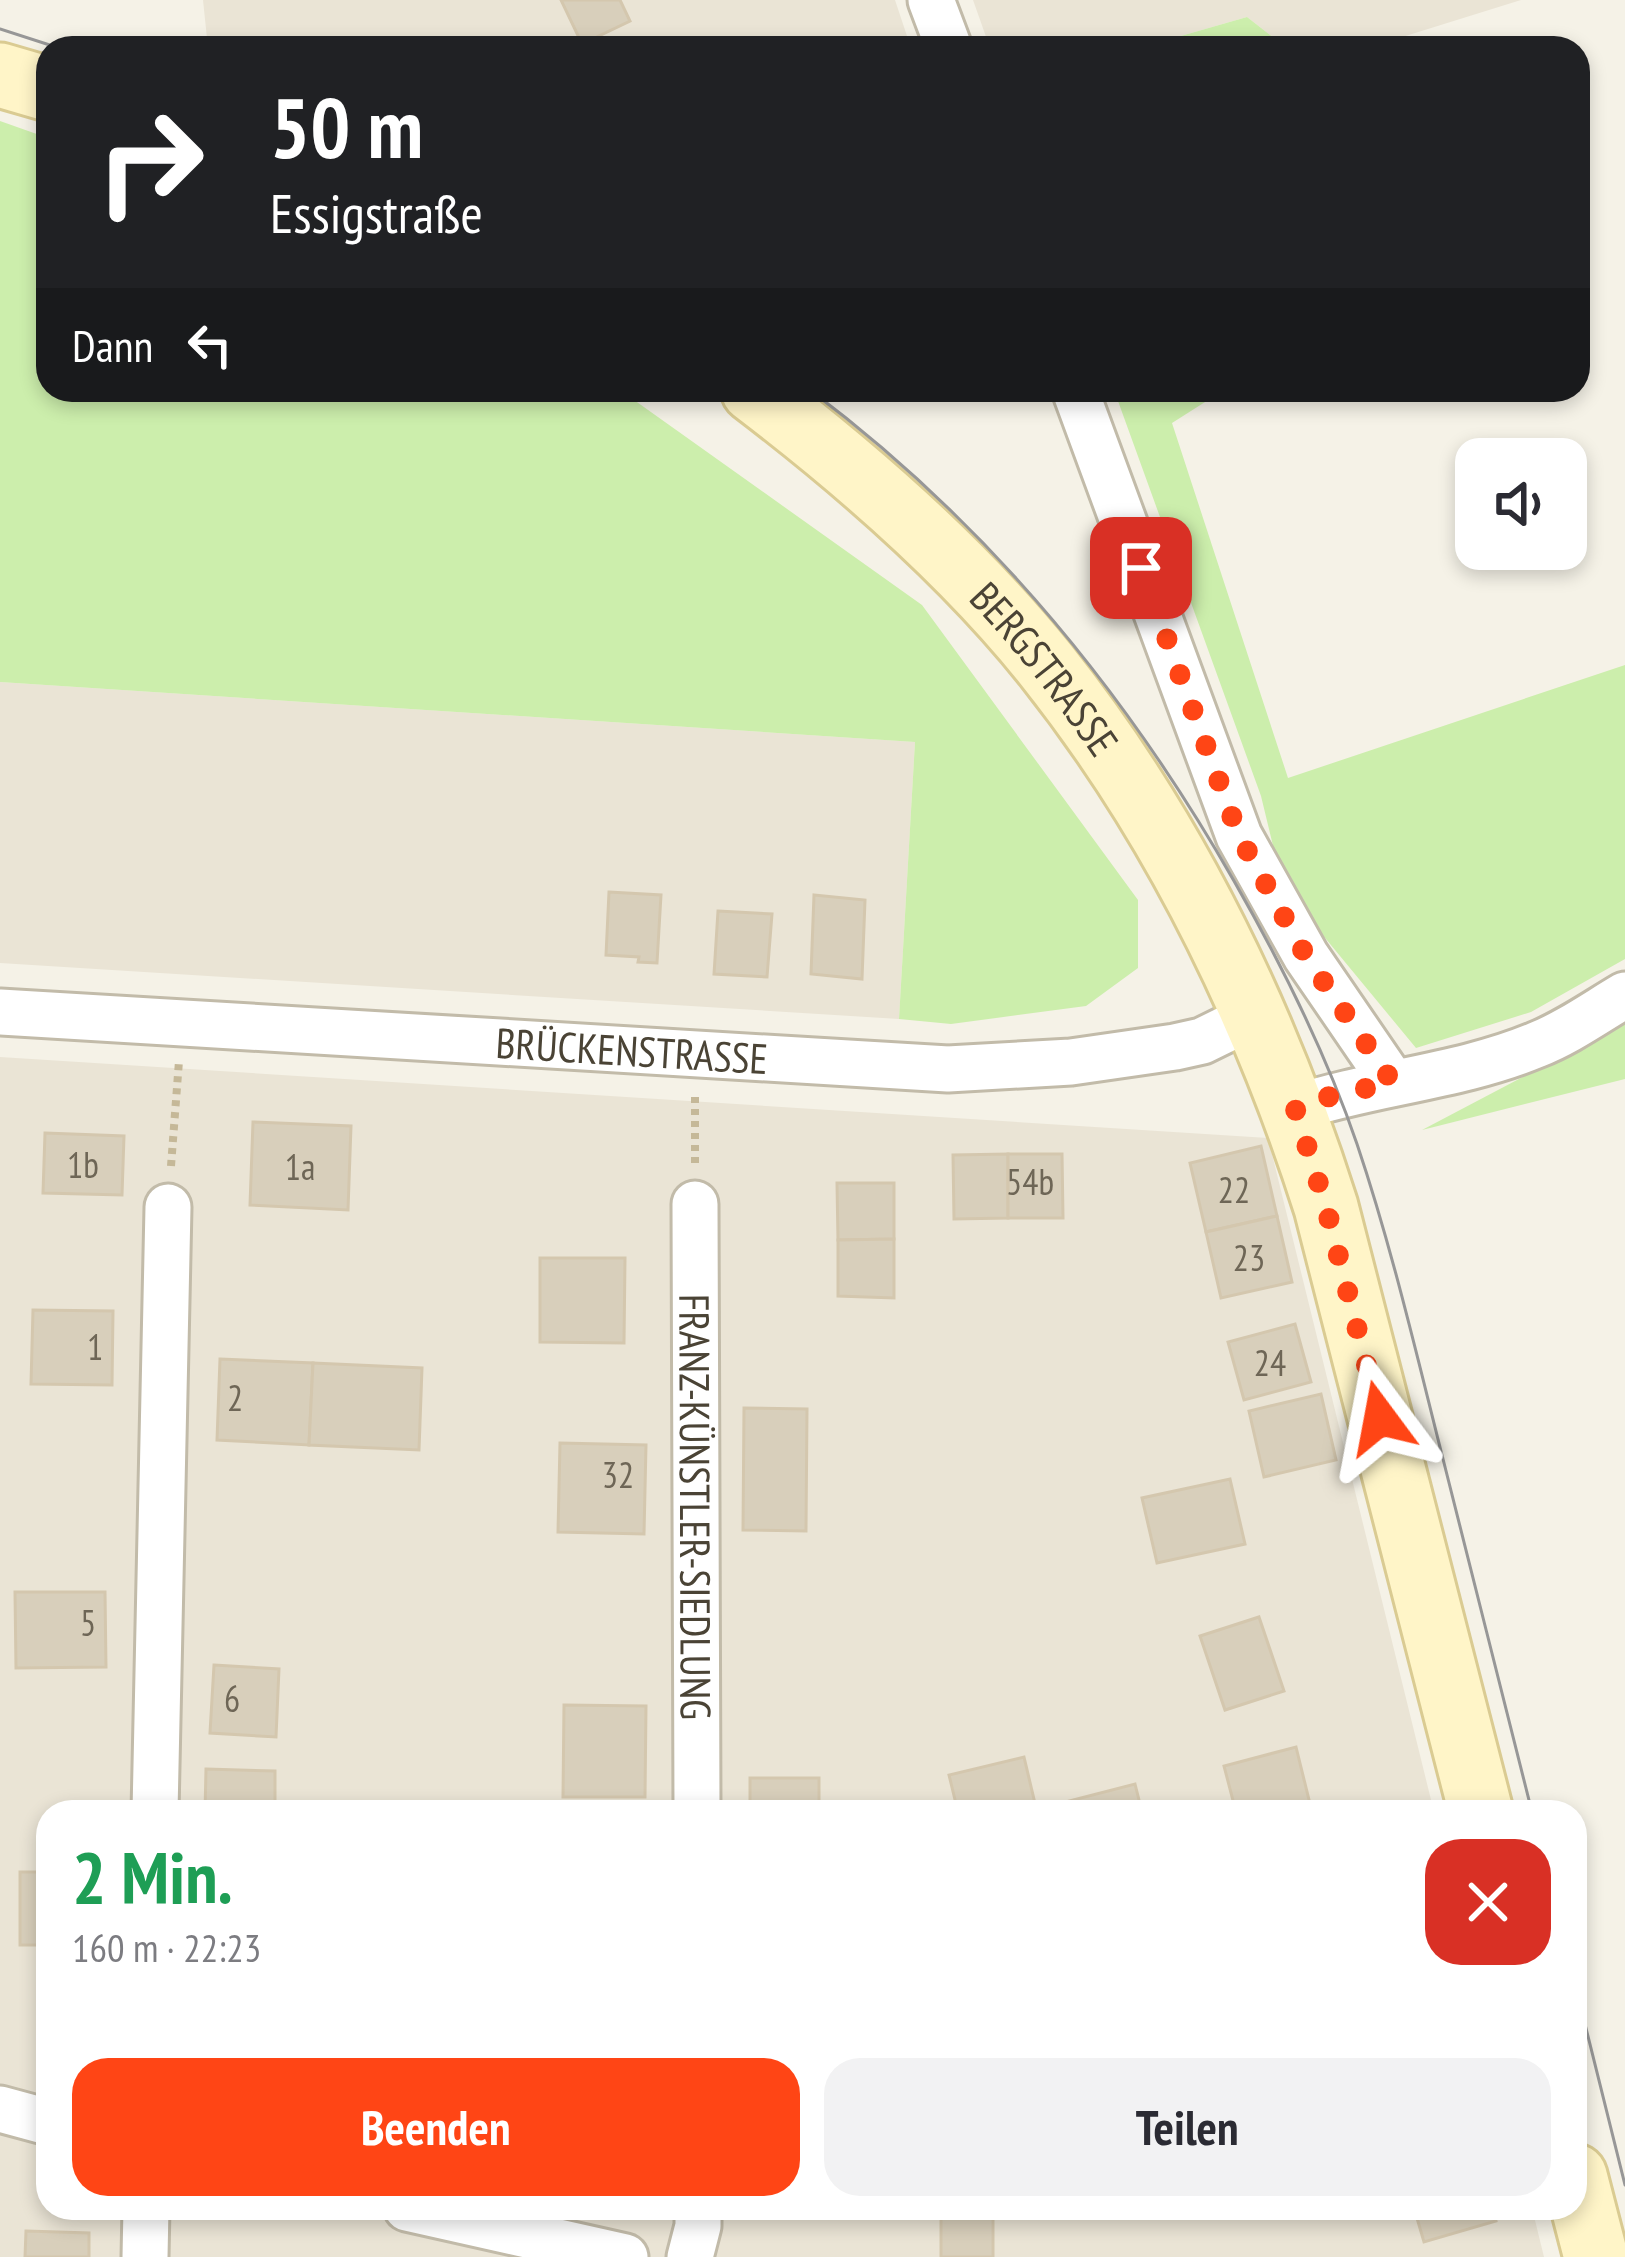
<!DOCTYPE html>
<html lang="de">
<head>
<meta charset="utf-8">
<style>
	:root { --surface:#fff; --page:#f2f2f3; --text:#2b2b33; --muted:#7c7c81; --accent:#ff4515 }
	body { margin:0; font-family:"PT Sans Narrow",sans-serif; background:var(--page); color:var(--text); height:100vh; display:flex; flex-direction:column; font-size:45px; white-space:nowrap }
	* { box-sizing:border-box; margin:0 }
	p { font-size:39px; color:var(--muted) }
	.icon { flex:none; width:66px; height:66px; fill:none; stroke:currentColor; stroke-width:2; stroke-linecap:round; stroke-linejoin:round }
	.map { position:relative; flex:1; overflow:hidden }
	.sheet { position:absolute; left:36px; top:1800px; width:1551px; height:420px; display:flex; flex-direction:column; background:var(--surface); border-radius:36px; box-shadow:0 6px 18px #0003 }
	.sheet>* { flex:none }
	.banner { position:absolute; left:36px; top:36px; width:1554px; height:366px; border-radius:36px; box-shadow:0 6px 18px #0003; background:#202124; color:#fff; overflow:hidden }
	.controls { position:absolute; left:1455px; top:438px; display:grid; gap:24px }
	.controls a { display:grid; place-items:center; width:132px; height:132px; border-radius:24px; background:var(--surface); box-shadow:0 6px 18px #0003; font-size:60px }
	.pin { position:absolute; display:grid; place-items:center; width:102px; height:102px; color:#fff; margin:-51px; border-radius:24px; box-shadow:0 6px 18px #0006 }
	.me { position:absolute; width:132px; margin:-66px; rotate:347deg; stroke-linejoin:round; filter:drop-shadow(0 0 9px #0008) }
	.turn { display:flex; align-items:center; gap:42px; height:252px; padding:0 36px; font-size:54px }
	.turn .icon { width:156px; height:156px; stroke-width:2.5 }
	.turn b { display:block; font-size:84px; line-height:102px }
	.then { display:flex; align-items:center; height:114px; padding:0 36px; background:#0003; gap:24px; font-size:45px }
	.round { display:grid; place-items:center; flex:none; width:126px; height:126px; border-radius:36px; background:var(--page) }
	.overview { display:flex; align-items:center; justify-content:space-between; height:204px; padding:0 36px }
	h1 { font-size:72px; font-weight:800; line-height:90px; color:#1e9e55 }
	.cta { display:flex; gap:24px; margin-top:auto; padding:24px 36px }
	.cta a { flex:1; height:138px; border-radius:36px; background:var(--accent); color:#fff; font-size:48px; font-weight:800; line-height:138px; text-align:center }
	.cta a+a { background:var(--page); color:var(--text) }
	.map>svg:first-child { display:block }
	.residential { fill:#eae4d5 }
	.green { fill:#cceeac }
	.building { fill:#d8cfbb; stroke:#d4c7ae; stroke-width:3 }
	.lines { fill:none; stroke-linecap:round; stroke-linejoin:round }
	.street-casing { stroke:#c2bba9; stroke-width:51 }
	.secondary-casing { stroke:#dacb92; stroke-width:69 }
	.path { stroke:#c5b898; stroke-width:8; stroke-dasharray:6 6; stroke-linecap:butt }
	.street { stroke:#fff; stroke-width:45 }
	.secondary { stroke:#fff5c8; stroke-width:63 }
	.tram { stroke:#979797; stroke-width:3 }
	.route { stroke:#ff4515; stroke-width:21; stroke-dasharray:0 37.8 }
	.labels { text-anchor:middle; dominant-baseline:central; stroke-width:9; stroke-linejoin:round; paint-order:stroke }
	.number-label { font-size:36px; fill:#6e6656 }
	.street-label { font-size:42px; fill:#4a4335; stroke:#fff }
</style>
</head>
<body>
<div class="map">
<svg width="1625" height="2257" viewBox="0 0 1625 2257">
	<rect width="100%" height="100%" fill="#f5f2e7"/>
	<g class="residential">
		<polygon points="203,0 895,0 911,48 208,48"/>
		<polygon points="973,0 1521,0 1367,48 1287,48 1247,17 1139,48 990,48"/>
		<polygon points="0,682 915,742 899,1019 0,963"/>
		<polygon points="0,1057 1268,1138 1434,1812 48,1812 48,2208 1532,2208 1544,2257 0,2257"/>
	</g>
	<g class="green">
		<polygon points="1247,17 1287,48 1139,48"/>
		<polygon points="0,121 48,138 48,390 620,390 922,605 1138,900 1138,968 1086,1006 951,1024 899,1019 915,742 0,682"/>
		<polygon points="1114,390 1224,390 1172,423 1288,778 1625,665 1625,959 1531,1012 1416,1048 1283,887 1261,796"/>
		<polygon points="1625,1023 1625,1079 1422,1130"/>
	</g>
	<g class="building">
		<polygon points="561,0 620,0 630,21 582,44"/>
		<polygon points="609,892 661,895 657,963 638,962 639,957 606,955"/>
		<polygon points="814,895 865,900 862,979 811,974"/>
		<polygon points="718,911 772,914 767,977 714,974"/>
		<polygon points="253,1122 351,1126 348,1210 250,1205"/>
		<polygon points="45,1133 124,1136 122,1195 43,1193"/>
		<polygon points="1261,1146 1277,1216 1206,1232 1190,1163"/>
		<polygon points="1008,1154 1008,1218 954,1219 953,1155"/>
		<polygon points="1008,1154 1062,1154 1063,1218 1008,1218"/>
		<polygon points="837,1183 894,1183 894,1239 838,1240"/>
		<polygon points="1277,1216 1292,1282 1221,1298 1206,1232"/>
		<polygon points="894,1239 894,1298 838,1296 838,1240"/>
		<polygon points="540,1258 625,1258 624,1343 540,1342"/>
		<polygon points="33,1310 113,1311 112,1385 31,1384"/>
		<polygon points="1295,1324 1311,1382 1244,1400 1228,1342"/>
		<polygon points="220,1359 313,1363 309,1445 217,1440"/>
		<polygon points="313,1363 422,1368 419,1450 309,1445"/>
		<polygon points="1321,1394 1336,1460 1264,1477 1249,1411"/>
		<polygon points="744,1408 807,1409 806,1531 743,1530"/>
		<polygon points="560,1443 646,1445 644,1534 558,1532"/>
		<polygon points="1230,1479 1245,1544 1157,1563 1142,1498"/>
		<polygon points="15,1592 105,1592 106,1667 16,1668"/>
		<polygon points="1259,1617 1284,1691 1225,1710 1200,1636"/>
		<polygon points="214,1665 279,1669 276,1737 210,1733"/>
		<polygon points="564,1705 646,1706 645,1797 563,1797"/>
		<polygon points="1296,1747 1312,1812 1236,1812 1224,1766"/>
		<polygon points="1024,1757 1037,1812 958,1812 949,1775"/>
		<polygon points="206,1769 275,1771 275,1812 205,1812"/>
		<rect x="750" y="1778" width="69" height="34"/>
		<polygon points="1135,1784 1142,1812 1072,1812 1069,1801"/>
		<rect x="20" y="1872" width="28" height="73"/>
		<rect x="941" y="2208" width="52" height="49"/>
		<polygon points="1414,2208 1493,2208 1496,2221 1424,2242"/>
		<polygon points="26,2231 89,2233 89,2257 25,2257"/>
	</g>
	<g class="lines">
		<defs>
			<g id="street">
				<polyline points="931,0 949,48"/>
				<polyline points="1075,390 1239,836 1306,956 1393,1083"/>
				<path id="s1" d="M0 1012 948 1069 1071 1062 1175 1047 1202 1041 1255 1015"/>
				<path d="M1295 1108C1374 1082 1459 1077 1536 1045 1567 1033 1596 1012 1625 995"/>
				<path id="s2" d="M695 1204 697 1812"/>
				<polyline points="155,1812 168,1207"/>
				<polyline points="0,2109 48,2122"/>
				<polyline points="407,2208 625,2257"/>
				<polyline points="145,2257 146,2208"/>
				<polyline points="690,2257 698,2226 698,2208"/>
			</g>
			<g id="secondary">
				<polyline points="0,75 48,89"/>
				<path id="s3" d="M753 390C858 470 963 561 1046 665 1174 826 1264 1012 1326 1207L1481 1812"/>
				<polyline points="1575,2176 1596,2257"/>
			</g>
		</defs>
		<use href="#street" class="street-casing"/>
		<use href="#secondary" class="secondary-casing"/>
		<g class="path">
			<polyline points="695,1163 695,1094"/>
			<polyline points="171,1166 179,1061"/>
		</g>
		<use href="#street" class="street"/>
		<use href="#secondary" class="secondary"/>
		<g class="tram">
			<polyline points="0,29 59,48"/>
			<path d="M810 390C987 523 1125 690 1234 881 1282 965 1326 1053 1357 1144 1391 1245 1415 1348 1441 1451 1471 1571 1502 1692 1532 1812"/>
			<polyline points="1575,1984 1625,2185"/>
		</g>
	</g>
	<g class="lines">
		<polyline class="route" points="1141,568 1239,836 1306,956 1393,1083 1337,1094 1295,1108 1326,1207 1380,1418"/>
	</g>
	<g class="labels">
		<g class="number-label">
			<text x="83" y="1164">1b</text>
			<text x="300" y="1166">1a</text>
			<text x="1030" y="1181">54b</text>
			<text x="1234" y="1189">22</text>
			<text x="1249" y="1257">23</text>
			<text x="95" y="1346">1</text>
			<text x="1270" y="1362">24</text>
			<text x="235" y="1397">2</text>
			<text x="618" y="1474">32</text>
			<text x="88" y="1622">5</text>
			<text x="232" y="1698">6</text>
		</g>
		<g class="street-label">
			<text stroke="none"><textPath href="#s3" startOffset="405">BERGSTRASSE</textPath></text>
			<text stroke="none"><textPath href="#s1" startOffset="633">BRÜCKENSTRASSE</textPath></text>
			<text stroke="none"><textPath href="#s2" startOffset="303">FRANZ-KÜNSTLER-SIEDLUNG</textPath></text>
		</g>
	</g>
</svg>
<div class="controls">
<a><svg class="icon" aria-label="sound" viewBox="0 0 24 24"><path d="M4 9h4l5-4v14l-5-4H4zM17 9q2 3 0 6"/></svg></a>
</div>
<div class="pin" style="left:1141px;top:568px;background:#d93025"><svg class="icon" aria-label="arrive" viewBox="0 0 24 24"><path d="M6 21V4h12l-3 4 3 4H6"/></svg></div>
<svg class="me" style="left:1380px;top:1418px" viewBox="-20 -20 40 40"><path d="M0-17L14 15 0 8-14 15z" fill="#ff4515" stroke="#fff" stroke-width="4"/></svg>
<div class="banner">
<div class="turn"><svg class="icon" aria-label="right" viewBox="0 0 24 24"><path d="M7 20v-9h11M14 6l5 5-5 5"/></svg><div><b>50 m</b>Essigstraße</div></div>
<div class="then">Dann<svg class="icon" aria-label="left" viewBox="0 0 24 24"><path d="M17 20v-9H6M10 6l-5 5 5 5"/></svg></div>
</div>
<section class="sheet">
<div class="overview"><div><h1>2 Min.</h1><p>160 m · 22:23</p></div><a class="round" style="background:#d93025;color:#fff"><svg class="icon" aria-label="close" viewBox="0 0 24 24"><path d="M6 6l12 12M18 6L6 18"/></svg></a></div>
<div class="cta"><a>Beenden</a><a>Teilen</a></div>
</section>
</div>
</body>
</html>
